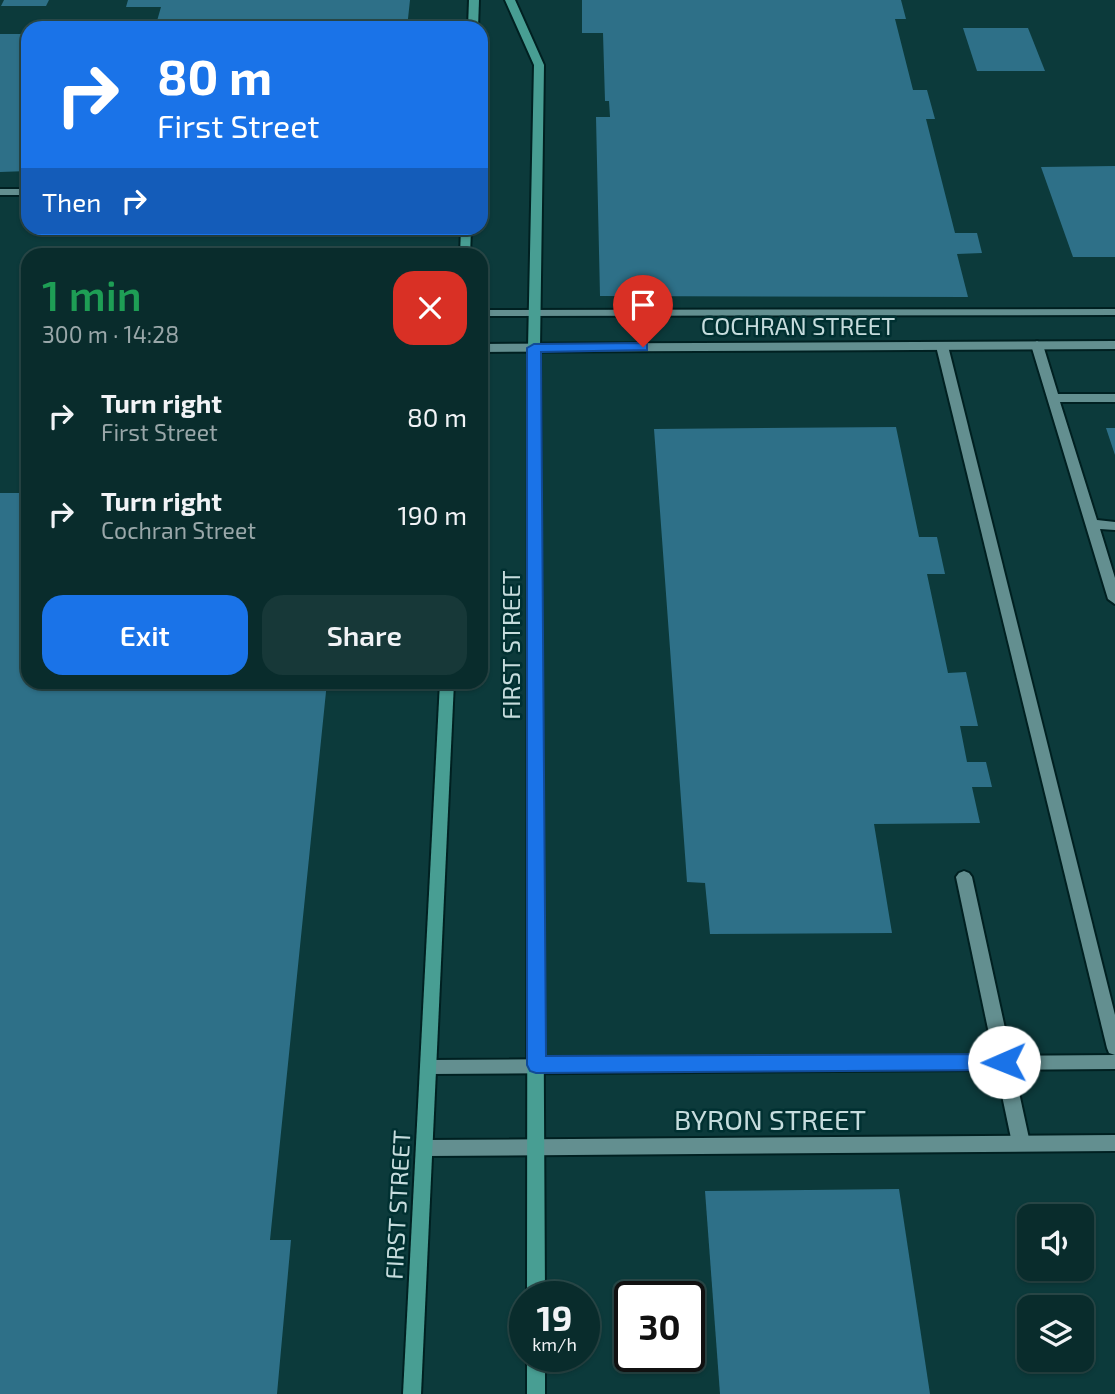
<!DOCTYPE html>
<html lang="en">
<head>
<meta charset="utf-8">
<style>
	:root { --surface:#092c2c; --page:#173838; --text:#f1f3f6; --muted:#99a7a9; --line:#294848; --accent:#1a73e8 }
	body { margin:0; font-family:"Exo 2",sans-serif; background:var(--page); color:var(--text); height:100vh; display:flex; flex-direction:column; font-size:26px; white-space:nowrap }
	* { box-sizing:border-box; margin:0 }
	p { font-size:23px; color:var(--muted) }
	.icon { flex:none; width:38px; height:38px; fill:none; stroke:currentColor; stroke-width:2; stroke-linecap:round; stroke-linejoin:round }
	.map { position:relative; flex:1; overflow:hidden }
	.details { position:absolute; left:21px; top:248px; width:467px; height:441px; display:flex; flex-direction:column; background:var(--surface); border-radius:21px; box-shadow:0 2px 5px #0004,0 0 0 2px var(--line) }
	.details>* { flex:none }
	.top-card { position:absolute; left:21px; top:21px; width:467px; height:214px; border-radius:21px; box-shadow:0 2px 5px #0004,0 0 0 2px var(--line); background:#1a73e8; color:#fff; overflow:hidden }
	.fabs { position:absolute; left:1017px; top:1204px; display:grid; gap:14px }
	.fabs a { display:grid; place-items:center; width:77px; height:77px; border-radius:14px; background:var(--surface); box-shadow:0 2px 5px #0004,0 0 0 2px var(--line); font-size:35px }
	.speed { position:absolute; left:509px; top:1281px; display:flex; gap:14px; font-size:35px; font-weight:700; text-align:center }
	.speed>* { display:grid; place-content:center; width:91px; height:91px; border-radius:50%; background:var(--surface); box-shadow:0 2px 5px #0004,0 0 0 2px var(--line); line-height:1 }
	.speed small { font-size:18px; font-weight:400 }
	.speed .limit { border:4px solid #111; border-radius:10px; background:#fff; color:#111 }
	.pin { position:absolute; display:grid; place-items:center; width:60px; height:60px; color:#fff; margin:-72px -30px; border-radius:50% 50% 50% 0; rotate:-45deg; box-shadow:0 0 7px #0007 }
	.pin .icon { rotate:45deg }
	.me { position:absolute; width:77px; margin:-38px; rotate:269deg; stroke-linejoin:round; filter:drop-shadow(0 0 5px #0008) }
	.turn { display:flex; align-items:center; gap:24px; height:147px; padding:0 21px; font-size:32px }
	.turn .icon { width:91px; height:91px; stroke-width:2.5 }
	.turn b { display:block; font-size:49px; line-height:60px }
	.then { display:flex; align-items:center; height:66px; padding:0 21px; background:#0003; gap:14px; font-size:26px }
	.round { display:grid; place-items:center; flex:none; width:74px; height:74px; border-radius:21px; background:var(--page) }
	.head { display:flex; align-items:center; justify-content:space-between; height:119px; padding:0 21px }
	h1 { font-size:42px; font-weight:600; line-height:52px; color:#1e9e55 }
	.action { display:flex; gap:14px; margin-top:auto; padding:14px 21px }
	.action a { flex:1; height:80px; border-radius:21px; background:var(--accent); color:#fff; font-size:28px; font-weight:600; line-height:80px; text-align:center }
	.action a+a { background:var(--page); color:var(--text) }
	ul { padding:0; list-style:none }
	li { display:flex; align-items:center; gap:21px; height:98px; padding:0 21px }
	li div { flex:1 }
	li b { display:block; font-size:26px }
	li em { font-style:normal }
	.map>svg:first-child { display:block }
	.building { fill:#2e7088 }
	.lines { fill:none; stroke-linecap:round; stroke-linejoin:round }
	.lane-casing { stroke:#002021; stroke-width:4 }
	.street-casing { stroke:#002021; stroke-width:4 }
	.secondary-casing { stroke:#002021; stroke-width:4 }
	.lane { fill:#638f90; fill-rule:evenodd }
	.street { fill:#638f90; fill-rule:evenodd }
	.secondary { fill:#489e93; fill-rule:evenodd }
	.route { fill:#1a73e8; stroke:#114b97; stroke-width:2 }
	.labels { text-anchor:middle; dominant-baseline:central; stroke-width:5; stroke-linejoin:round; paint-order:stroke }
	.street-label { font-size:24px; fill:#c6dcdd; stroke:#003031 }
	.near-street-label { font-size:28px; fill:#c6dcdd; stroke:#003031 }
</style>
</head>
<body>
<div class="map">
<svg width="1115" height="1394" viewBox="0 0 1115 1394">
	<rect width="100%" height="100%" fill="#0c3a3b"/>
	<g class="building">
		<polygon points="4,0 49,0 46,6 1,6"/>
		<polygon points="128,0 410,0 407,28 155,28 161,7 126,7"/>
		<polygon points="582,0 901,0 906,19 895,19 913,90 927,90 935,119 926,119 955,233 977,233 982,253 957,254 968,297 600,296 596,117 610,117 609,101 605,101 603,33 582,33"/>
		<polygon points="963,28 1028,28 1045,71 977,71"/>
		<polygon points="0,34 28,34 28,171 0,172"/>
		<polygon points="1115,166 1115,257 1073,257 1041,167"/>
		<polygon points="896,427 919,537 937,537 945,574 927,574 948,673 966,672 978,726 960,726 967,762 986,762 992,787 972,787 980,823 874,824 892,933 710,934 705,883 687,882 654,429"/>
		<polygon points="1106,428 1115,428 1115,455"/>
		<polygon points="0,493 28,493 28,682 327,682 270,1240 291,1240 277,1394 0,1394"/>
		<polygon points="899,1189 930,1394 720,1394 705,1191"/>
	</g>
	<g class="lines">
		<defs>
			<g id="lane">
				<rect x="0" y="189" width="28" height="6"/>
				<polygon points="1037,341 1043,345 1058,394 1115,394 1115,402 1060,402 1097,520 1115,522 1115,530 1100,529 1115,578 1115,604 1108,599 1031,345"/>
				<polygon points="942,342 948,346 1115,1015 1115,1055 1109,1053 1107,1048 936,346"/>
				<polygon points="964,871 969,873 972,877 1030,1143 1027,1149 1021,1151 1015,1149 1012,1143 956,877 959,873"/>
			</g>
			<g id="street">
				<polygon points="1115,309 1115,315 481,316 481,310"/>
				<polygon points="1115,341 1115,349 481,352 481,344"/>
				<polygon points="1115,1055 1115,1069 430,1074 424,1072 422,1067 424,1062 430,1060"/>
				<polygon points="1115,1135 1115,1151 425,1156 419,1154 416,1148 419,1142 425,1140"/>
			</g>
			<g id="secondary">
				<polygon points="469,0 479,0 478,28 468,28"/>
				<polygon points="505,0 515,0 544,65 540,348 545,1297 527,1297 528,348 534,65"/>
				<polygon points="461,228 471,228 470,256 460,256"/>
				<polygon points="440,682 454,682 421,1394 403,1394"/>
				<rect x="527" y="1356" width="18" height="38"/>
			</g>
		</defs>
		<use href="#lane" class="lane-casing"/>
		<use href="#street" class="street-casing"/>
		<use href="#secondary" class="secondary-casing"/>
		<use href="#lane" class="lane"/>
		<use href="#street" class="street"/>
		<use href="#secondary" class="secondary"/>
	</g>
	<polygon class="route" points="643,343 647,344 647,350 541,352 546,1056 1004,1054 1010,1056 1013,1062 1010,1068 1004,1070 536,1073 530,1071 527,1065 527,348 534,344"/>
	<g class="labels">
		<g class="street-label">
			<text x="798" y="325">COCHRAN STREET</text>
			<text transform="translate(510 645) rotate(-90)">FIRST STREET</text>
			<text transform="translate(397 1205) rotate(-87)">FIRST STREET</text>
		</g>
		<g class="near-street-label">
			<text x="770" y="1119">BYRON STREET</text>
		</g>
	</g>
</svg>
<div class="fabs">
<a><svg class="icon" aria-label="sound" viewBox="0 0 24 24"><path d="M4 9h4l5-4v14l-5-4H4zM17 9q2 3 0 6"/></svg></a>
<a><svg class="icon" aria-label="layers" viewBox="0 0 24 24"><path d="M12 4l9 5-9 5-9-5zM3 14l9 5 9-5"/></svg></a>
</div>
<div class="speed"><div>19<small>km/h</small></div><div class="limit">30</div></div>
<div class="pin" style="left:643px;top:347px;background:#d93025"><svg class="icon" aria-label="arrive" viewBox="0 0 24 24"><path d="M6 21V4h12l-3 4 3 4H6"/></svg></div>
<svg class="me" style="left:1004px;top:1062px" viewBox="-20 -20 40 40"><circle r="19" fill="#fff"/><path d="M0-13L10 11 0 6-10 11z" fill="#1a73e8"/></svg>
<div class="top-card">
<div class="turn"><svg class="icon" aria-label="right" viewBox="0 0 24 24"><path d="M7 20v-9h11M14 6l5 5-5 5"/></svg><div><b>80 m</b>First Street</div></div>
<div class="then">Then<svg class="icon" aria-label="right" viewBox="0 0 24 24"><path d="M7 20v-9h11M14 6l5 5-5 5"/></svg></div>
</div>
<section class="details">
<div class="head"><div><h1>1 min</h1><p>300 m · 14:28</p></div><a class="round" style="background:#d93025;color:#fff"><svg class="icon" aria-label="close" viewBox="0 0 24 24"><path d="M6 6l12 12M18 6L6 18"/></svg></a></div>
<ul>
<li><svg class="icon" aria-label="right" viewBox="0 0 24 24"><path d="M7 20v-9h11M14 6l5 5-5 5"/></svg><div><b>Turn right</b><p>First Street</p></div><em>80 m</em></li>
<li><svg class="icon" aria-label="right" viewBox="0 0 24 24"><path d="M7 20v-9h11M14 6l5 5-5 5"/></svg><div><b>Turn right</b><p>Cochran Street</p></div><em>190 m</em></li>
</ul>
<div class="action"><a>Exit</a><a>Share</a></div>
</section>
</div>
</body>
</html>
